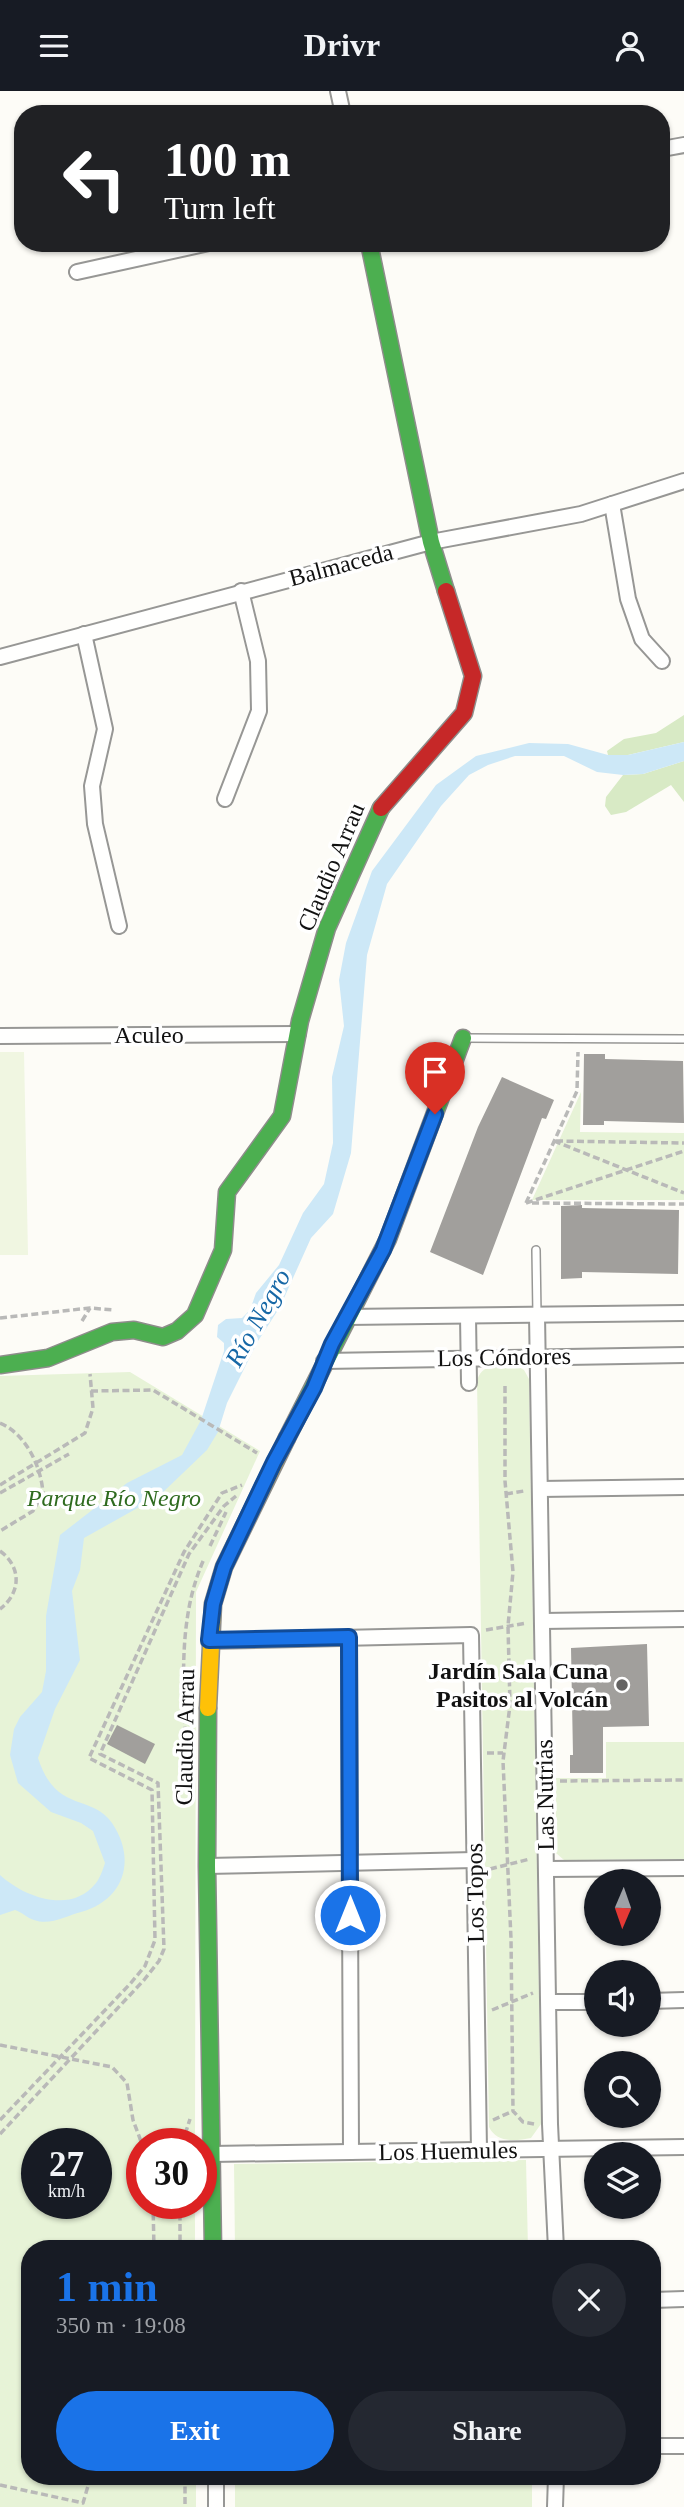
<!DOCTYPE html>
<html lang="en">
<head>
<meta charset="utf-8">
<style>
	:root { --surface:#171b24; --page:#242831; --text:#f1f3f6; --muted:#9ea1a6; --accent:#1a73e8 }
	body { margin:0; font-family:"Times New Roman",serif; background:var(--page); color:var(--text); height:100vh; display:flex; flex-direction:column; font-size:26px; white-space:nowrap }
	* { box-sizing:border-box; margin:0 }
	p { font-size:23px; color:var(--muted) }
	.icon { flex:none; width:38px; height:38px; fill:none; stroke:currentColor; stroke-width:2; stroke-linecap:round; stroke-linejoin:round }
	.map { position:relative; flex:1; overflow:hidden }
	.sheet { position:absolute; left:21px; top:2149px; width:640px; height:245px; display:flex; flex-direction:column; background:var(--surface); border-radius:28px; box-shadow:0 2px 5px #0004 }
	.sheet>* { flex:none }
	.hud { position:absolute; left:14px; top:14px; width:656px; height:147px; border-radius:28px; box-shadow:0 2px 5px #0004; background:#202124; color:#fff; overflow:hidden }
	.needle { width:46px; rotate:182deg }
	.buttons { position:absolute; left:584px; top:1778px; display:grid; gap:14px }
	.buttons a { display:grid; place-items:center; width:77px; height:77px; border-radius:50%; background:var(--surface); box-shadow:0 2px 5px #0004; font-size:35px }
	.speed { position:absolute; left:21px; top:2037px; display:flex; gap:14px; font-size:35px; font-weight:700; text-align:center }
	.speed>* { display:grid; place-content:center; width:91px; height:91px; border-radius:50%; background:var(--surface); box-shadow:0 2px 5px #0004; line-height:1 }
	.speed small { font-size:18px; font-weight:400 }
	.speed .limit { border:10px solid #d22; background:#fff; color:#111 }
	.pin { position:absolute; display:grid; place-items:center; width:60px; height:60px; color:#fff; margin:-72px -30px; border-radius:50% 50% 50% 0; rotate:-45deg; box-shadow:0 0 7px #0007 }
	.pin .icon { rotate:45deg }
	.me { position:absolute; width:77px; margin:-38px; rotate:0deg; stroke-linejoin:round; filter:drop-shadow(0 0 5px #0008) }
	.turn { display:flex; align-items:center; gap:24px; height:147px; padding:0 35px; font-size:32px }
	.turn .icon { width:91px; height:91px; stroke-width:2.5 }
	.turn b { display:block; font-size:49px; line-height:60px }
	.round { display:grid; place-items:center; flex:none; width:74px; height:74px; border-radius:37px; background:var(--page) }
	.summary { display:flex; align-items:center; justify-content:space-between; height:119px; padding:0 35px }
	h1 { font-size:42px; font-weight:700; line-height:52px; color:var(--accent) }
	.cta { display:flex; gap:14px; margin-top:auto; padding:14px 35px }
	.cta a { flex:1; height:80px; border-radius:42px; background:var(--accent); color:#fff; font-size:28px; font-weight:700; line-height:80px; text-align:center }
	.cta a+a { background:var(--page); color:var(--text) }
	header { display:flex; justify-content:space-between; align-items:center; height:91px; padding:0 35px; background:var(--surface); font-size:32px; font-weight:700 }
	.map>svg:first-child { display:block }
	.green { fill:#e7f3d7; fill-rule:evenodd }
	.forest { fill:#d8eac5 }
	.pitch { fill:#f0f6e1 }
	.water { fill:#cde8f7 }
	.building { fill:#a19f9c }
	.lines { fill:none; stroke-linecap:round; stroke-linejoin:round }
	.lane-casing { stroke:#979795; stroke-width:10 }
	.street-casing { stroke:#979795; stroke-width:18 }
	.fast-casing { stroke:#8e8d8b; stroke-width:19 }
	.slow-casing { stroke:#8e8d8b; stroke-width:19 }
	.jam-casing { stroke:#8e8d8b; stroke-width:19 }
	.path { stroke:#b9b9b8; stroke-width:3.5; stroke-dasharray:7 3.5; stroke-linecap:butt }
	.lane { stroke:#fffffe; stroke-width:7 }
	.street { stroke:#fffffe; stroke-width:14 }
	.fast { stroke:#4caf50; stroke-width:16 }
	.slow { stroke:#ffc107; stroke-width:16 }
	.jam { stroke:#c62828; stroke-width:16 }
	.route-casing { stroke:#114b97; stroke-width:18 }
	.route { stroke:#1a73e8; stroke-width:12 }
	.poi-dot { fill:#646362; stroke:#fff; stroke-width:2.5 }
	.labels { text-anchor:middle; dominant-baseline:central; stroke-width:7; stroke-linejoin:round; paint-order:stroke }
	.street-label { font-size:24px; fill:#111; stroke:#fff }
	.park-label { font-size:24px; font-style:italic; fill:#2f6b1f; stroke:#fff }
	.poi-label { font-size:24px; font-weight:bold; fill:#111; stroke:#fff; text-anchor:end }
	.water-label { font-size:26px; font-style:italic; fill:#1768a6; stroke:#fff }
</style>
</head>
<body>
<header><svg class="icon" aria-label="menu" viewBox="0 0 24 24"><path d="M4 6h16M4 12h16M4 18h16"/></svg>Drivr<svg class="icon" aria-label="person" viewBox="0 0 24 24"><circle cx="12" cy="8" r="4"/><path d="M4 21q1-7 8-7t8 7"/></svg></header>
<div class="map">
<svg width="684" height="2416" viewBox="0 0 684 2416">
	<rect width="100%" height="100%" fill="#fdfcf7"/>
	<g class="green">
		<polygon points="581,1001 580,1041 684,1042 684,1109 532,1109"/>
		<path d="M515 1274 524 1279 529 1288 541 2033 531 2047C515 2050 497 2052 489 2036L477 1290C482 1271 499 1275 515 1274Z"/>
		<path d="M130 1281 260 1360 196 1501 195 2053H142V2112H195V2158H30V2385H196V2416H0V1285ZM37 2053H96V2112H37Z"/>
		<polygon points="606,1651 684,1651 684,1768 564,1769 556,1762 556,1687 606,1687"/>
		<polygon points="526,2069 528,2158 235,2158 234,2073"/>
		<rect x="235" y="2385" width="297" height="31"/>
	</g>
	<g class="forest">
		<polygon points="684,624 684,651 628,664 608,664 607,660 624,648 656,642"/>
		<polygon points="684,670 684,711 671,694 626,721 611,724 605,715 606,706 623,684 643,683"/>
	</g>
	<polygon class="pitch" points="0,961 24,961 28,1164 0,1164"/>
	<path class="water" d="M684 651V670L643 683 623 684 597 681 564 665H515L488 674 469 684 441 715 387 793 367 864 351 1062 333 1123 311 1147 280 1216 258 1250 227 1312 218 1341 207 1359 159 1405 84 1447 80 1479 72 1500 80 1569 55 1618 38 1667C56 1723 91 1702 112 1732 137 1769 124 1809 81 1821 66 1825 50 1835 34 1829 27 1827 22 1821 15 1819L0 1824V1784C24 1806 71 1824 96 1792 100 1787 103 1778 105 1772L93 1740 81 1732 51 1721 18 1692 10 1664 14 1638 20 1626 42 1601 46 1580V1525L60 1444 127 1392 182 1364 201 1329 224 1260V1252L217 1246 218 1234 226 1228 242 1227 250 1219 256 1202 279 1174 303 1122 324 1093 333 1052 332 986 344 935 339 889 346 852 372 780 436 694 476 665 529 652 568 653 608 664H628Z"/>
	<g class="building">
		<polygon points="584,963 605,963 605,968 683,970 684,1032 604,1030 604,1034 583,1034"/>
		<polygon points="502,986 554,1009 546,1028 542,1027 483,1184 430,1161 478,1036"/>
		<polygon points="582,1114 582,1117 679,1119 678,1183 582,1181 582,1187 561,1188 561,1115"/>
		<polygon points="647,1553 649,1635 603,1636 603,1682 570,1682 570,1664 573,1664 571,1557"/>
		<polygon points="117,1634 155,1653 145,1673 107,1653"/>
	</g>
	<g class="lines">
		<defs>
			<g id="lane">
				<polyline points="464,947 684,948"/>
				<polyline points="536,1159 537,1224"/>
			</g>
			<g id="street">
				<polyline points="338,0 343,23"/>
				<polyline points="662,58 684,54"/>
				<polyline points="77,181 209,152"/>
				<polyline points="612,413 628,508 642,548 662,570"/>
				<polyline points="84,543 105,638 92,695 95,733 119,835"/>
				<polyline points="0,566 431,451 581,423 684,390"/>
				<polyline points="225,708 259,620 258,570 241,500"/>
				<polyline points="0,945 298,943"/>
				<polyline points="537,1224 550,2033 556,2158"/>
				<polyline points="468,1225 469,1292"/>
				<polyline points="347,1226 684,1222"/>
				<polyline points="324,1270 684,1264"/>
				<polyline points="540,1398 684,1396"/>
				<polyline points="542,1530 684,1528"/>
				<polyline points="349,1546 351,2061"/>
				<polyline points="209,1550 471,1544 479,2059"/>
				<polyline points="207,1775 474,1769"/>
				<polyline points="546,1778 684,1777"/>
				<polyline points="649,1910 684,1909"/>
				<polyline points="549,1911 597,1911"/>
				<polyline points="212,2063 684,2056"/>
				<polyline points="653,2209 684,2208"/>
				<polyline points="653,2355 684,2355"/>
				<polyline points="216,2385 216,2416"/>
				<polyline points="555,2416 556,2385"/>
			</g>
			<g id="fast">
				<polyline points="369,152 431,451 446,500"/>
				<polyline points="0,1274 48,1267 112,1241 134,1239 163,1246 177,1240 195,1224 223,1159 227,1101 282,1025 300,930 327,837 381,717"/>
				<polyline points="287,1347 388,1148 463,947"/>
				<polyline points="208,1617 207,1775 213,2158"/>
			</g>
			<polyline id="slow" points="208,1617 213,1513 224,1476 287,1347"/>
			<polyline id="jam" points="381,717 464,622 473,585 446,500"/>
		</defs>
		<use href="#lane" class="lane-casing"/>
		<use href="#street" class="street-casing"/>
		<use href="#fast" class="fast-casing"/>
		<use href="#slow" class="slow-casing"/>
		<use href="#jam" class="jam-casing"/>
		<g class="path">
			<polyline points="554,1050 684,1102"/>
			<polyline points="556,1050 684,1052"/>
			<polyline points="526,1112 577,1000 578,961"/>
			<polyline points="526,1112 684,1060"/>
			<polyline points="532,1112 684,1113"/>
			<polyline points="0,1227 90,1217 114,1219"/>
			<polyline points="82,1230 90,1217"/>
			<polyline points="505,1295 505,1390 513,1481 508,1535 510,1614 503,1670 511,1848 513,2020 523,2031 534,2033"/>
			<polyline points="91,1300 153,1299 257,1362"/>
			<path d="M0 1332C26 1343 41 1375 43 1402L33 1420 0 1440"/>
			<polyline points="0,1394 85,1342 93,1317 90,1283"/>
			<polyline points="0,1402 69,1363"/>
			<polyline points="506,1403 524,1400"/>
			<polyline points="210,1455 226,1421"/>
			<path d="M0 1460C22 1476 21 1502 0 1518"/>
			<polyline points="486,1539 527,1532"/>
			<polyline points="487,1662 503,1662"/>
			<path d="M186 1674C185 1605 175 1533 204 1468"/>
			<polyline points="560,1690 684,1689"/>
			<polyline points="490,1778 530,1768"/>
			<polyline points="492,1919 533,1902"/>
			<polyline points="0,1954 112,1976 127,1992 133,2029 142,2053"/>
			<polyline points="0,2029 130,1893 145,1875 155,1849 152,1699 89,1667 184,1461 222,1402 242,1394"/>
			<polyline points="493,2029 513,2020"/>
			<polyline points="0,2043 144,1889 159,1870 164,1858 158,1692 100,1663 189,1463 224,1415 236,1405"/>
			<polyline points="182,2053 190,2028"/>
			<polyline points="153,2112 154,2158"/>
			<polyline points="180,2112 180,2158"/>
			<polyline points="185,2385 185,2416"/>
			<polyline points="0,2394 83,2412 91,2385"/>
		</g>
		<use href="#lane" class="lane"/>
		<use href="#street" class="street"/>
		<use href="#fast" class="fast"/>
		<use href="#slow" class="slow"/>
		<use href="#jam" class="jam"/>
	</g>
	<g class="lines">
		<defs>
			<polyline id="route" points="350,1824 349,1546 209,1549 213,1513 224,1476 274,1371 314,1297 332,1253 383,1159 435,1023"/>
		</defs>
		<use href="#route" class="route-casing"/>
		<use href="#route" class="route"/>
	</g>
	<circle class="poi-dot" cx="622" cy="1594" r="7"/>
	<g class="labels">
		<g class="street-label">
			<text transform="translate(341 474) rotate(-15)">Balmaceda</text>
			<text transform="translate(331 776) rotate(-67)">Claudio Arrau</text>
			<text x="149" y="944">Aculeo</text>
			<text transform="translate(504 1266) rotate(-1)">Los Cóndores</text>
			<text transform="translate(185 1646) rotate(-89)">Claudio Arrau</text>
			<text transform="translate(545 1704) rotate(-91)">Las Nutrias</text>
			<text transform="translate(475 1802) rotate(-91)">Los Topos</text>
			<text transform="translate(448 2060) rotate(-1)">Los Huemules</text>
		</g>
		<g class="park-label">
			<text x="114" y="1407">Parque Río Negro</text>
		</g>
		<g class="poi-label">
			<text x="608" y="1580">Jardín Sala Cuna<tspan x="608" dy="28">Pasitos al Volcán</tspan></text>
		</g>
		<g class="water-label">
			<text transform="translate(258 1227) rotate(-61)">Río Negro</text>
		</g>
	</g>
</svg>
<div class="buttons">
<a><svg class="needle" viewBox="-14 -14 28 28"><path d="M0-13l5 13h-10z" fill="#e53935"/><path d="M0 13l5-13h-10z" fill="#9ea1a6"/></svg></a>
<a><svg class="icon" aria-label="sound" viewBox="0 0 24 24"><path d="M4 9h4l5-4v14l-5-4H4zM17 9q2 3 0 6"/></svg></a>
<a><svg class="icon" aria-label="search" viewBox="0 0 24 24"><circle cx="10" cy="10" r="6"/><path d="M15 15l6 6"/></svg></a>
<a><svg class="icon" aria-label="layers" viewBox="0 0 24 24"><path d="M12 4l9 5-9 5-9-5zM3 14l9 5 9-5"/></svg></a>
</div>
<div class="speed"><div>27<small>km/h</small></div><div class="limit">30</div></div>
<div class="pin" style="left:435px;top:1023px;background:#d93025"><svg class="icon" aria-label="arrive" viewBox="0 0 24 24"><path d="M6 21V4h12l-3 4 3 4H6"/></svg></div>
<svg class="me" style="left:350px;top:1824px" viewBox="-20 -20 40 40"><circle r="17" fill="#1a73e8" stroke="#fff" stroke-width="3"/><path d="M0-11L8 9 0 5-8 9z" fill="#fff"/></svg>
<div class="hud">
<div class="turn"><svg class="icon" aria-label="left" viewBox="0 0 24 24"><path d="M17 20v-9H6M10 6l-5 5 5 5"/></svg><div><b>100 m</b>Turn left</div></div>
</div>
<section class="sheet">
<div class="summary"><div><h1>1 min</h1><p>350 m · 19:08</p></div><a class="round"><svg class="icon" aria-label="close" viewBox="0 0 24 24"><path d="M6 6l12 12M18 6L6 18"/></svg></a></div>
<div class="cta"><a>Exit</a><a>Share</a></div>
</section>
</div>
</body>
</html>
